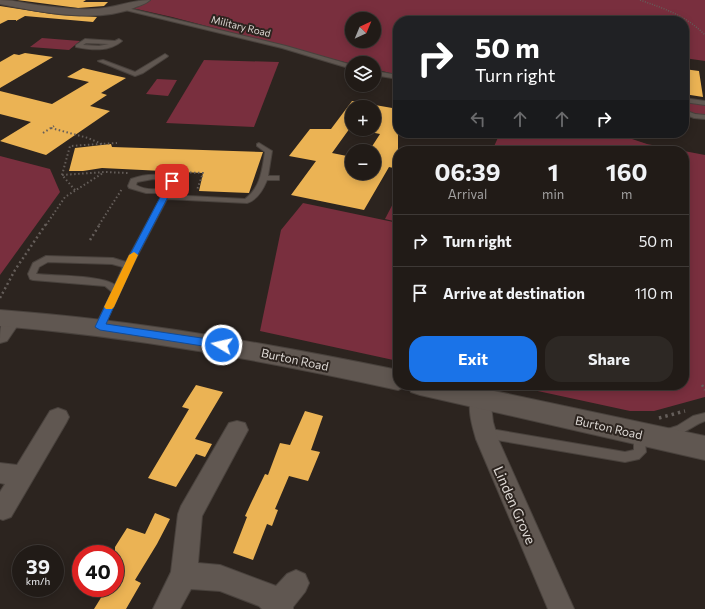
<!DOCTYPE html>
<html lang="en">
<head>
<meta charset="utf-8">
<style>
	:root { --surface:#211b17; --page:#2d2824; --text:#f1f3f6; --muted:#a2a1a1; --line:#3e3936; --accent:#1a73e8 }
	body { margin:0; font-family:Commissioner,sans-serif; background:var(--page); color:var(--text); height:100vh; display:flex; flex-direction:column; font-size:15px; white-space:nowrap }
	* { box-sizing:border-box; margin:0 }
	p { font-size:13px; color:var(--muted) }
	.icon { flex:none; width:22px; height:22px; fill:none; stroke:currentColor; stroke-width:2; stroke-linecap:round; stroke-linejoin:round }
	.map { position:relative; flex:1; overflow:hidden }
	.drawer { position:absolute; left:393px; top:146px; width:296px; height:244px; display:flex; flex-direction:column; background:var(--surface); border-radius:16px; box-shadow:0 2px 10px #0003,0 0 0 1px var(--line) }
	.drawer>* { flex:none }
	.hud { position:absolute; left:393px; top:16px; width:296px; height:122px; border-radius:16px; box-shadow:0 2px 10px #0003,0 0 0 1px var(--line); background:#202124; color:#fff; overflow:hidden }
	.needle { width:26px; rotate:44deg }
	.fabs { position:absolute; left:345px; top:12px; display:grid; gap:8px }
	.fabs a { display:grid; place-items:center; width:36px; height:36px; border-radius:50%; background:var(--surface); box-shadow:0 2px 10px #0003,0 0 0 1px var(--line); font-size:20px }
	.speed { position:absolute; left:12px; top:545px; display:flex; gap:8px; font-size:20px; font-weight:700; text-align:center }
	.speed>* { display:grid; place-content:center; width:52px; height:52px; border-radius:50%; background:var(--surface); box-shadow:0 2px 10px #0003,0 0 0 1px var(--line); line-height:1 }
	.speed small { font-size:10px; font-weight:400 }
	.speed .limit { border:6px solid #d22; background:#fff; color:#111 }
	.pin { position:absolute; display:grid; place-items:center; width:34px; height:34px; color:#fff; margin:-17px; border-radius:8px; box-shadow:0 2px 6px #0006 }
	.me { position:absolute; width:44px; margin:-22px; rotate:279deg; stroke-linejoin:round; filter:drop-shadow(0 0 3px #0008) }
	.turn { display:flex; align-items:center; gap:14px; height:84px; padding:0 16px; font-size:18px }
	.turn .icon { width:52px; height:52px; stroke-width:2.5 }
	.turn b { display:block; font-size:28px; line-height:34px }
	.lanes { display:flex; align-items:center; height:38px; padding:0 16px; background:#0003; justify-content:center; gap:20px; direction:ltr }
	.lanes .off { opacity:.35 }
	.eta { display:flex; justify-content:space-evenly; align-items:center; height:68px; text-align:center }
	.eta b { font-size:24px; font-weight:700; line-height:28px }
	.primary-button { display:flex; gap:8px; margin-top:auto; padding:8px 16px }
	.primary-button a { flex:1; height:46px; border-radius:16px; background:var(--accent); color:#fff; font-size:16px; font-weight:700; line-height:46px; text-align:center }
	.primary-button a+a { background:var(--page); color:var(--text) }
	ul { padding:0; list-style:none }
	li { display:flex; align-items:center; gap:12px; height:52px; padding:0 16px; border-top:1px solid var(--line) }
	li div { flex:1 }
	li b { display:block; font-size:15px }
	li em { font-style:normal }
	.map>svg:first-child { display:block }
	.green { fill:#792f3e; fill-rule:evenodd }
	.building { fill:#ebb354; fill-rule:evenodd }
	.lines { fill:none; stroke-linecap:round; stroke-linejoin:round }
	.service-casing { stroke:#49423d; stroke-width:2 }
	.minor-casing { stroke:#49423d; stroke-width:2 }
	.tertiary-casing { stroke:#49423d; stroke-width:2 }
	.path-far3 { stroke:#655e5a; stroke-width:1.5; stroke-dasharray:1 1.5; stroke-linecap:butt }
	.path-far2 { stroke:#655e5a; stroke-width:2; stroke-dasharray:1.5 2.5; stroke-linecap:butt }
	.path-far1 { stroke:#655e5a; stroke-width:2.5; stroke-dasharray:2 3; stroke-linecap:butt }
	.path { stroke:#655e5a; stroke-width:3.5; stroke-dasharray:2.5 4; stroke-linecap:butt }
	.service { fill:#605751; fill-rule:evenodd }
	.minor { fill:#605751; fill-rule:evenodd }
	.tertiary { fill:#605751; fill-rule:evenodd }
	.route { fill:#1a73e8; stroke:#114b97 }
	.slow { fill:#f59e0b }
	.labels { text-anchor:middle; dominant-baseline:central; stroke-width:4; stroke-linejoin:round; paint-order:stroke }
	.far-street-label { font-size:10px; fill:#ded9d5; stroke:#2c241f }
	.street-label { font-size:12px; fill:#ded9d5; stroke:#2c241f }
	.near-street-label { font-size:14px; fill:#ded9d5; stroke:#2c241f }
</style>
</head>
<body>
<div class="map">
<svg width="705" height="609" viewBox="0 0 705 609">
	<rect width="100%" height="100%" fill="#2c241f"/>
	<g class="green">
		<path d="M151 0H705V61L684 58V21H398V75L374 69V63L352 64 172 17 132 8ZM352 19H374V41H352Z"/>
		<polygon points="42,38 80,41 69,50 30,47"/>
		<polygon points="204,60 279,62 254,127 166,123"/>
		<polygon points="157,79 177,80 168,96 146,94"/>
		<polygon points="691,103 705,105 705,115 692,113 685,109 685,105"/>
		<polygon points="500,133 614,133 647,144 683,151 492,151"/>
		<polygon points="684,151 705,155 705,397 654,411 630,411 510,385 684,385"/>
		<polygon points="0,156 50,169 60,192 0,275"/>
		<polygon points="398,194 398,222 385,219"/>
		<polygon points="303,203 398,223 398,361 260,331 281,230"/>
	</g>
	<g class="building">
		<polygon points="17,0 86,0 83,2 108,2 104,6 78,8"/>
		<polygon points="0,6 51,14 97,17 93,22 25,16 16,21 16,20 8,20 0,24"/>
		<polygon points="25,53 53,57 0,88 0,62 14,54 19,55"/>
		<polygon points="83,68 126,78 101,93 107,95 90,106 110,111 46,155 0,141 31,122 0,114 0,91 52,104 89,82 67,77"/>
		<polygon points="684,69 699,71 703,97 684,94"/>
		<path d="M352 101 398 109V169L389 167 364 210 291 195 316 161 289 156 310 129H331ZM352 107H374V129H355L380 134 369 151H374V173H352V157L332 153 350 128 352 129Z"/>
		<polygon points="111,144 112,147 263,152 249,193 199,191 203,173 102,168 83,171 69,171 75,148"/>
		<polygon points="196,385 223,392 195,439 212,444 205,457 196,454 176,487 148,478 189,409 182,407"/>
		<polygon points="305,411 323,416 311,450 320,452 308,481 289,476 275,509 278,510 272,526 267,524 253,560 233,553 247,517 245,516 251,503 265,474 268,475 280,443 290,445"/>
		<polygon points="155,513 170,519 157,544 135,580 141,583 126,609 94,609 107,588 115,588 115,547 127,528 145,534"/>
	</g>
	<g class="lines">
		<defs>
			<g id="service">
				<polygon points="123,7 286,46 352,65 352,69 282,48 121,9 121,7"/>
				<path d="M85 39 115 41 119 39 122 41C109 52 92 50 76 47V45ZM86 43 109 44 99 46 83 45Z"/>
				<polygon points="165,54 168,56 167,57 143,73 135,76 98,61 103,60 135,72"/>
				<polygon points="374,71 398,75 398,79 374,75"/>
				<polygon points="684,98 705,101 705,105 684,102"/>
				<polygon points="684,110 695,114 705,115 705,119 694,118 684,114"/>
				<path d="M259 143 272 151 268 176H279V180H267C263 190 257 200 247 203L167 199 132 266 103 329H97L95 327 112 292 105 286 33 280 30 279 28 274 33 263 46 256 113 258 126 262 163 193H146L129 188 128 186 131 179C145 174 161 173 175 179L176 187 169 195 245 199C261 187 262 170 265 152L257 146V144ZM153 179 164 180 168 182V186C159 191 145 190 136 185L137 182ZM48 262 112 264 123 267 115 285C102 275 54 276 36 274L39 267Z"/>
				<path d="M705 413V421C693 425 674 442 661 437L660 434 661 431 677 426 693 416Z"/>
				<polygon points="485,428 625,452 634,450 634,434 635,431 639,429 643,431 644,434 646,452 639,459 625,462 485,438 481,436 480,433 481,430"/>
			</g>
			<g id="minor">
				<path d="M0 0C12 0 24 3 37 5 55 7 74 10 92 9 113 9 130 0 150 0 146 4 141 5 136 7 97 24 41 12 0 4Z"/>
				<path d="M13 312 20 314 22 319 7 341 0 343C0 329 0 317 13 312Z"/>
				<path d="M480 390 487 392 490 398 493 422 498 439 574 609H548L476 439C472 425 466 406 473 392Z"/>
				<polygon points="58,408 66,411 69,417 66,423 11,517 3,520 0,519 0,492 5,484 0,483 0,463 17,465 50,411"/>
				<polygon points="237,421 245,423 248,430 202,516 198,563 220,565 276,586 287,574 296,570 305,574 309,583 305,592 293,607 293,609 262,609 259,606 220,591 191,589 180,609 153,609 171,572 178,514 181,506 229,423"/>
			</g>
			<path id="tertiary" d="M0 310C134 320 266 343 398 370V385H466L705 436V460L420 395 411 392 408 385 398 390C266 361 135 337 0 326Z"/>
		</defs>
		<use href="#service" class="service-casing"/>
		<use href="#minor" class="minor-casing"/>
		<use href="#tertiary" class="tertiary-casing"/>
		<path class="path-far3" d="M640 0C665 9 685 15 705 35"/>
		<g class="path-far2">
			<polyline points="51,128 88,138 102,144"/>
			<polyline points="43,133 54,126"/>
			<polyline points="178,172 203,173 197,190"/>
			<polyline points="62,175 70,146 117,143"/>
			<polyline points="75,190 62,175 105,172 128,173"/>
			<polyline points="46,225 65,197 103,173"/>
			<polyline points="99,225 122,189"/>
		</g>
		<g class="path-far1">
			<polyline points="90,240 100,224"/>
			<polyline points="0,298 15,270 46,224"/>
			<polyline points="702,385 705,390"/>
		</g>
		<polyline class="path" points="659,418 685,411"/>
		<use href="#service" class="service"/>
		<use href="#minor" class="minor"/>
		<use href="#tertiary" class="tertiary"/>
	</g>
	<polygon class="route" points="172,179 175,181 176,187 171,191 132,266 106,324 222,341 226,343 227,345 226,348 222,349 100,330 95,327 124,266 164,190 168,186 168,181"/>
	<polygon class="slow" points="134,252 138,255 114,307 112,309 106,309 104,307 129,255"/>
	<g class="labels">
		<g class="far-street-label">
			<text transform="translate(241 26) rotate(14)">Military Road</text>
		</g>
		<g class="street-label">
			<text transform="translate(295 359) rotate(12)">Burton Road</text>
			<text transform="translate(609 427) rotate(13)">Burton Road</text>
		</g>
		<g class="near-street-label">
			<text transform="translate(515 505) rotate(66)">Linden Grove</text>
		</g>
	</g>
</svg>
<div class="fabs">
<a><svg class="needle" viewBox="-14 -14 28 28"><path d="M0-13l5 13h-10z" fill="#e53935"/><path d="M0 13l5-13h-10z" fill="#a2a1a1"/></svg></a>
<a><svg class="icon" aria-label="layers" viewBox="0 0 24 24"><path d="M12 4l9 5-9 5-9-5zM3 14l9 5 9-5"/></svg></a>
<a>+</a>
<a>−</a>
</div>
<div class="speed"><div>39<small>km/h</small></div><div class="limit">40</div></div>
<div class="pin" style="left:172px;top:181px;background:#d93025"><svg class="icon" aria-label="arrive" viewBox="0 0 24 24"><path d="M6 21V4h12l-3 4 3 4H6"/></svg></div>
<svg class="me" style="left:222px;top:345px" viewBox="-20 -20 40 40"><circle r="17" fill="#1a73e8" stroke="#fff" stroke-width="3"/><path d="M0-11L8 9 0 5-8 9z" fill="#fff"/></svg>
<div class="hud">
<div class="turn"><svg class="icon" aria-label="right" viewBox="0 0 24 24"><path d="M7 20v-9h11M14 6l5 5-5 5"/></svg><div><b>50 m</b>Turn right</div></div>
<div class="lanes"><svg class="icon off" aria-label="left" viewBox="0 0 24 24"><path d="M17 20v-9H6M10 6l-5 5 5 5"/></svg><svg class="icon off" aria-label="ahead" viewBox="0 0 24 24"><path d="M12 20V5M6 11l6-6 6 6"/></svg><svg class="icon off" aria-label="ahead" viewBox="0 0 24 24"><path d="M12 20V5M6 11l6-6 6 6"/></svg><svg class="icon" aria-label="right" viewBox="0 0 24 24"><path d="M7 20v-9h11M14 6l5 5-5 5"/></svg></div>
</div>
<section class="drawer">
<div class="eta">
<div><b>06:39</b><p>Arrival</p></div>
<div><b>1</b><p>min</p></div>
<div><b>160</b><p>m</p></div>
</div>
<ul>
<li><svg class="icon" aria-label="right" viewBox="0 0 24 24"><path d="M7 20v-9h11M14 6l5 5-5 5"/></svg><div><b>Turn right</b></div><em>50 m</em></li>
<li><svg class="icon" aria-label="arrive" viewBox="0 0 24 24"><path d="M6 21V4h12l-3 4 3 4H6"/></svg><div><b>Arrive at destination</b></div><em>110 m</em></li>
</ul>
<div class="primary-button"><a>Exit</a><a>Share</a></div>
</section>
</div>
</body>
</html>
